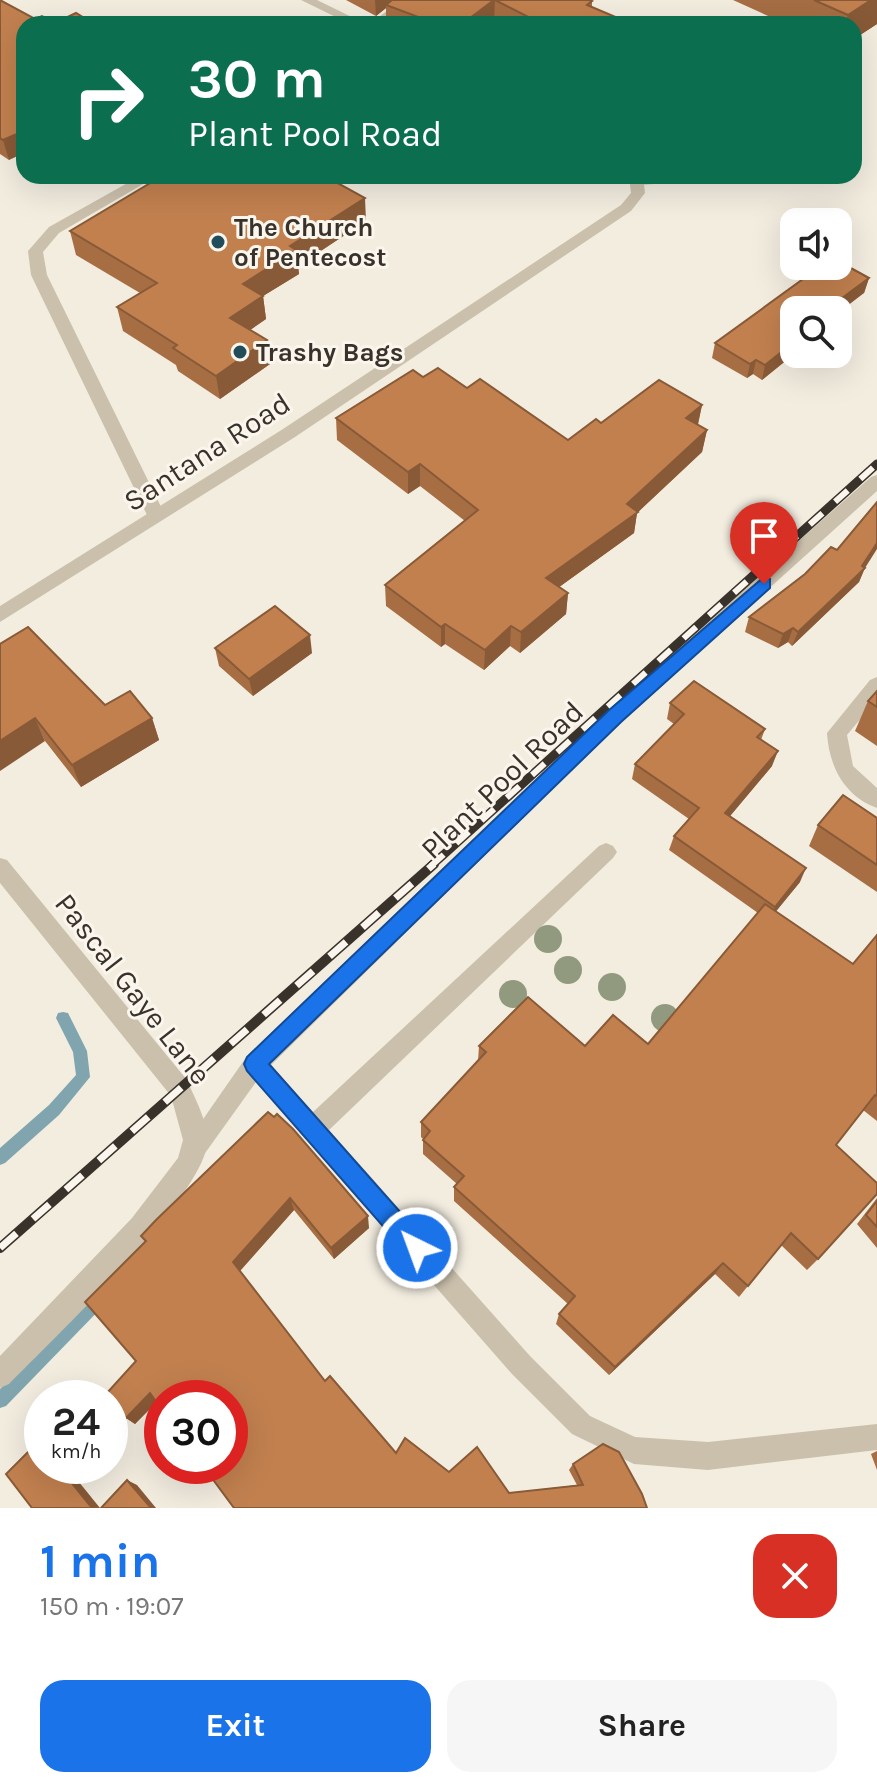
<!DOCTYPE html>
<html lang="en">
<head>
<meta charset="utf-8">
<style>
	:root { --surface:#fff; --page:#f6f6f6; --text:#222; --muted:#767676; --accent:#1a73e8 }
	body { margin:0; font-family:Karla,sans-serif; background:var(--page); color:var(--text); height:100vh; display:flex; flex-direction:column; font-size:30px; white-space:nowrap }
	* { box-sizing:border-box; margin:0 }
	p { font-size:26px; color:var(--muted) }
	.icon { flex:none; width:44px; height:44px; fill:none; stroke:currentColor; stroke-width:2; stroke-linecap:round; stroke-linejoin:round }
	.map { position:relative; height:1508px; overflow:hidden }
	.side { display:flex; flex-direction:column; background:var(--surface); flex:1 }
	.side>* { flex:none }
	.guide { position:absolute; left:16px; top:16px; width:846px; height:168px; border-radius:24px; box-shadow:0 8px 32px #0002; background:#0b6e4f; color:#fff; overflow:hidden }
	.fabs { position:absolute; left:780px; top:208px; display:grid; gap:16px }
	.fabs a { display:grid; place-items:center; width:72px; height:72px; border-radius:16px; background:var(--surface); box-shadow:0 8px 32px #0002; font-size:40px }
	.speed { position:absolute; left:24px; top:1380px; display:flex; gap:16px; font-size:40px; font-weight:700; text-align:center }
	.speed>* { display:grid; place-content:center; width:104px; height:104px; border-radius:50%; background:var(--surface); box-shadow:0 8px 32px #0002; line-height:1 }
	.speed small { font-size:20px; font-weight:400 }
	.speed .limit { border:12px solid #d22; background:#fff; color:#111 }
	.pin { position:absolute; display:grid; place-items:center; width:68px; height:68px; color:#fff; margin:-82px -34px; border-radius:50% 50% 50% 0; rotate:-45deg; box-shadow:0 0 8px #0007 }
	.pin .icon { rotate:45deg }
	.me { position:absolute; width:88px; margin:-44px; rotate:318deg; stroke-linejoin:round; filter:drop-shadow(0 0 6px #0008) }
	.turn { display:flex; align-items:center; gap:28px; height:168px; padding:0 40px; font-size:36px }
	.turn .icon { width:104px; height:104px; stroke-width:2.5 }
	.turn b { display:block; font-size:56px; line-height:68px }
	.round { display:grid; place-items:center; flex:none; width:84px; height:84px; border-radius:24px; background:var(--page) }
	.summary { display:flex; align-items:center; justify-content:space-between; height:136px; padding:0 40px }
	h1 { font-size:48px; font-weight:700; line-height:60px; color:var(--accent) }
	.button { display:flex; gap:16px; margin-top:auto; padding:16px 40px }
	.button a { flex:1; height:92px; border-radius:24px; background:var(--accent); color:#fff; font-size:32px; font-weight:700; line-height:92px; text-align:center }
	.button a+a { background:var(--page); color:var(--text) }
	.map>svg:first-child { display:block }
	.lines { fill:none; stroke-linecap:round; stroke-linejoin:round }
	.stream { fill:#80a5af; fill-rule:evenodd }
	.service { fill:#cbc0ac; fill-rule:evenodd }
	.minor { fill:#cbc0ac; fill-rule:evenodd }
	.tertiary { fill:#cbc0ac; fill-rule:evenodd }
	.rail-far1-casing { stroke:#39322b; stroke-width:9 }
	.rail-casing { stroke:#39322b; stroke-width:10 }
	.rail-far1 { stroke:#faf6ed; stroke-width:6; stroke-dasharray:17; stroke-linecap:butt }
	.rail { stroke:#faf6ed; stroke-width:7; stroke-dasharray:22; stroke-linecap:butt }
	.tree { fill:#919a7f }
	.wall { fill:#a76e44 }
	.shaded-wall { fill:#885a37 }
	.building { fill:#c2804f; stroke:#885a37; stroke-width:2 }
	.route { fill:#1a73e8; stroke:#114b97; stroke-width:2 }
	.poi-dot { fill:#214c5a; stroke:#faf6ed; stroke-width:3 }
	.labels { text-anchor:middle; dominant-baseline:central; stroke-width:6; stroke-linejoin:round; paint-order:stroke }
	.far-poi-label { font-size:26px; font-weight:bold; fill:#39322b; stroke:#faf6ed; text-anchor:start }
	.street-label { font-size:30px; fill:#39322b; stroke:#faf6ed }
</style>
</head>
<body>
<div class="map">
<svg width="877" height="1508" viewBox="0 0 877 1508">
	<rect width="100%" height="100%" fill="#f3ede0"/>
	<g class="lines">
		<g class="stream">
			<polygon points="63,1012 68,1013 87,1051 90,1077 59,1115 5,1163 0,1165 0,1148 49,1105 76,1075 73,1052 56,1018 58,1013"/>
			<polygon points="102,1289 107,1292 110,1297 107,1302 6,1406 0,1408 0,1389 97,1292"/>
		</g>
		<g class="service">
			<polygon points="651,176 729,176 722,180 638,185 631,181"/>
			<path d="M877 677V699L847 735 853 766 877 788V808C844 796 829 766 827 733L870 680Z"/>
		</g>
		<g class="minor">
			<polygon points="401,0 415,0 384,24 370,24"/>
			<polygon points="140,176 157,176 59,233 43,252 47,275 166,517 157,523 148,517 31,275 28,251 49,227"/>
			<polygon points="877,475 877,491 621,722 271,1065 313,1112 599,846 606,843 613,846 617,852 613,858 329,1130 530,1356 590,1416 635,1437 708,1442 877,1424 877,1450 708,1470 634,1464 572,1434 512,1374 256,1082 203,1156 195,1160 187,1156 183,1148 247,1056 607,710 871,477"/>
		</g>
		<g class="tertiary">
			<polygon points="301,0 317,0 366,24 350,24"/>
			<polygon points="629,176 643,176 645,193 631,211 295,437 0,622 0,606 283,429 621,205 631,193"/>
			<path d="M0 858 7 860 187 1080C195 1099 209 1123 207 1144 202 1198 51 1341 9 1384L0 1388V1356L132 1218 178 1158 183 1140 171 1096 0 883Z"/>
		</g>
		<defs>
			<polyline id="rail-far1" points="431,866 877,464"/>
			<polyline id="rail" points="0,1248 434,864"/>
		</defs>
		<use href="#rail-far1" class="rail-far1-casing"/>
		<use href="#rail" class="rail-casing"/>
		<use href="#rail-far1" class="rail-far1"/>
		<use href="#rail" class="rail"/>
	</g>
	<g class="tree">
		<circle cx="548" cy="939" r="14"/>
		<circle cx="568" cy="970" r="14"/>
		<circle cx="612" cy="987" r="14"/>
		<circle cx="513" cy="994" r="14"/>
		<circle cx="665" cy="1018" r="14"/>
	</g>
	<g class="wall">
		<polygon points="0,0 9,160 0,154"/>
		<polygon points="346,0 590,0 592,1 592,7 632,24 500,24 494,21 490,24 386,24 386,8 376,16"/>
		<polygon points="733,0 877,0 877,24 854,39 854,24 786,24"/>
		<polygon points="177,182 366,221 298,266 299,274 263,296 266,319 250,330 270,364 220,399 178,371 176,365 123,331 117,307 140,293 76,255 70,231"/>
		<polygon points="869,278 864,293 794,310 794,354 762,380 753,374 747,378 712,358 715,343"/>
		<polygon points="423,377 467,388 568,440 601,423 702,405 698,425 707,430 702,452 637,513 634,533 559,587 568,593 566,614 520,653 510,646 484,670 445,644 441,647 386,606 385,585 465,521 420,486 408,494 337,440 336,418"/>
		<polygon points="865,567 859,582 792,646 788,642 778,648 745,632 749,617"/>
		<polygon points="0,644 105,705 152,718 159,740 81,787 45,741"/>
		<polygon points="215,648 312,653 253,696 219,666"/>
		<polygon points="877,691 877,746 855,731 868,701"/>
		<polygon points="670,703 765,729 761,740 772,766 730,816 800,882 776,911 853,964 877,935 877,1121 863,1110 836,1145 818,1259 807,1270 781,1245 739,1297 715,1274 609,1375 556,1324 559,1314 568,1304 454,1201 454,1187 457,1184 423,1154 423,1139 421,1137 421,1122 478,1061 479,1046 585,1046 648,1044 758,913 669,850 674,836 689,819 632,779 635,764 674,724 667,719"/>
		<polygon points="877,818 877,892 809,846 818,825"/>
		<polygon points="268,1112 369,1228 334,1259 294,1210 240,1271 325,1381 396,1453 509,1493 577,1485 569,1470 573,1464 642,1494 234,1508 156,1402 135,1424 126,1418 136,1361 145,1242 141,1236"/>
		<polygon points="877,1198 877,1248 857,1224"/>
		<polygon points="877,1451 877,1470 871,1454"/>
	</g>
	<g class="shaded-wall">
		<polygon points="375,0 396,0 386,5 386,8 376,16"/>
		<polygon points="495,0 494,21 490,24 462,24"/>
		<polygon points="871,0 877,0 877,24 854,39 854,24 845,24 848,15"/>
		<polygon points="24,131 24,153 9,160 3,140"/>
		<polygon points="365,198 366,221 298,266 299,274 263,296 266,319 234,341 230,318 243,284 290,246"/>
		<polygon points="869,278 864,293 838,313 838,310 826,310"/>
		<polygon points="267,340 270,364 220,399 216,376"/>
		<polygon points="794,342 794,354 762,380 765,365"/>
		<polygon points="756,360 753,374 747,378 750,364"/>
		<polygon points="702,405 697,427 686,418"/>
		<polygon points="707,430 702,452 637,513 634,533 544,598 546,578"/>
		<polygon points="420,464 420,486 408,494 408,472"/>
		<polygon points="877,543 877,549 865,568 859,582 792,646 798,632 862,566"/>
		<polygon points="568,593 566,614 520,653 521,632"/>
		<polygon points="445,624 445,644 441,647 441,627"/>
		<polygon points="511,626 510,646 484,670 485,650"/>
		<polygon points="793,628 788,642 778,648 783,634"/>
		<polygon points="310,635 312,653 253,696 249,679"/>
		<polygon points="35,718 45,741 0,771 0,741"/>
		<polygon points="152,718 159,740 81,787 72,765"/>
		<polygon points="778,751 772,766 720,828 725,813"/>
		<polygon points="806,868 800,882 769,920 775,907"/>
		<polygon points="290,1198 294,1210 239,1272 233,1262"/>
		<polygon points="368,1216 369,1228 334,1259 331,1248"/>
		<polygon points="723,1263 715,1274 609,1375 615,1367"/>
		<polygon points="150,1393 158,1401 135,1424 126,1418"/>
		<polygon points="58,1466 66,1466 100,1508 92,1508"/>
		<polygon points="127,1480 137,1485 156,1508 151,1508"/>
	</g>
	<g class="building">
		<polygon points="0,0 35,19 42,16 55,23 76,13 94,24 24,24 24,131 3,140 0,138"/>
		<polygon points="392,0 494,0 462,24 437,24 386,5"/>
		<polygon points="495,0 589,0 592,1 587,5 632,24 542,24"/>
		<polygon points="814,0 871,0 848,15"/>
		<polygon points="162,176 166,176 177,182 188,176 325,176 365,198 290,246 296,250 243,284 263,296 230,318 267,340 216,376 173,348 177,345 117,307 157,283 70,231"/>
		<polygon points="838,261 869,278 826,310 794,310 794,342 765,365 756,360 750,364 715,343 821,266 838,266"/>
		<polygon points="438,368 467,388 480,379 568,440 596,419 601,423 659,380 702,405 686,418 707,430 627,504 638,512 546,578 568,593 521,632 511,626 485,650 445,624 441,627 385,585 478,510 420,464 408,472 336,418 413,370 423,377"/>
		<polygon points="877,502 877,543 862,566 865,568 798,632 793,628 783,634 749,617 805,574 831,547 837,550"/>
		<polygon points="275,606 310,635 249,679 215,648"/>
		<polygon points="28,627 105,705 130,691 152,718 72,765 35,718 0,741 0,644"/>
		<polygon points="694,681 765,729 757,737 778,751 725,813 806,868 775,907 674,836 699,808 635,764 684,714 670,703"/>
		<polygon points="877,691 877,707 868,701"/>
		<polygon points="843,795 877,818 877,865 818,825"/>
		<polygon points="765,904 853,964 877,935 877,1096 875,1095 836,1145 877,1183 877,1194 818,1259 791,1233 748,1286 723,1263 615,1367 559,1314 575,1296 454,1187 464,1176 423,1140 430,1131 421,1122 486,1052 479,1046 528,997 585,1046 613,1015 648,1044"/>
		<polygon points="268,1112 274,1117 277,1114 293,1129 368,1216 331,1248 290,1198 233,1262 325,1381 330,1376 396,1453 405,1438 449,1472 477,1447 509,1493 583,1485 573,1464 603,1444 619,1452 642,1494 647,1508 234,1508 203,1466 230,1466 230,1398 162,1398 162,1410 150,1393 126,1418 106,1394 136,1361 85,1302 146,1241 141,1236 156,1220"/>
		<polygon points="877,1201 877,1227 866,1215"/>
		<polygon points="39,1441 42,1445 42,1466 58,1466 92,1508 32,1508 6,1474"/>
		<polygon points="127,1480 151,1508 101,1508"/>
	</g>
	<polygon class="route" points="764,577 770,579 770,588 621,722 269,1064 425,1240 428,1248 425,1256 417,1259 409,1256 247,1071 244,1064 247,1057 608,711"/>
	<g class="poi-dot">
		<circle cx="218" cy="242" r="8"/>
		<circle cx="240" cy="352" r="8"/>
	</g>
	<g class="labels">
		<g class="far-poi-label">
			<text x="234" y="227">The Church<tspan x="234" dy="30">of Pentecost</tspan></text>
			<text x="256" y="352">Trashy Bags</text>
		</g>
		<g class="street-label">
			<text transform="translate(207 452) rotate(-33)">Santana Road</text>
			<text transform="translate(502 780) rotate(-44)">Plant Pool Road</text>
			<text transform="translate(133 989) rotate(52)">Pascal Gaye Lane</text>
		</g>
	</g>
</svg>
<div class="fabs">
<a><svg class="icon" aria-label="sound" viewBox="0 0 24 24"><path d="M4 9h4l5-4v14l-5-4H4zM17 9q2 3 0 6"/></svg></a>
<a><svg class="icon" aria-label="search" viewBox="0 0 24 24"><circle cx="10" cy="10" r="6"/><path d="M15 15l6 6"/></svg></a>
</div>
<div class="speed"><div>24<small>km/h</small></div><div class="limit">30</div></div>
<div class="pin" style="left:764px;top:584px;background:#d93025"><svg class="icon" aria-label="arrive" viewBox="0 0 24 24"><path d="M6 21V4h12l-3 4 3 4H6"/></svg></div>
<svg class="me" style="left:417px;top:1248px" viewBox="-20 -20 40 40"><circle r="17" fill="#1a73e8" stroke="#fff" stroke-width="3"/><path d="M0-11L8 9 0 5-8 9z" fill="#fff"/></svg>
<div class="guide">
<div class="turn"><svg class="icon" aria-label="right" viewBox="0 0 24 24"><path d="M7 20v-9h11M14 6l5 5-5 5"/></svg><div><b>30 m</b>Plant Pool Road</div></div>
</div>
</div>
<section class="side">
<div class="summary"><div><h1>1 min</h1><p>150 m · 19:07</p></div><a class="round" style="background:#d93025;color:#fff"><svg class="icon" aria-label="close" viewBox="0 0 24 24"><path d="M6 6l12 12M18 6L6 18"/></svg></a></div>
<div class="button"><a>Exit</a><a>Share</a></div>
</section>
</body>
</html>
